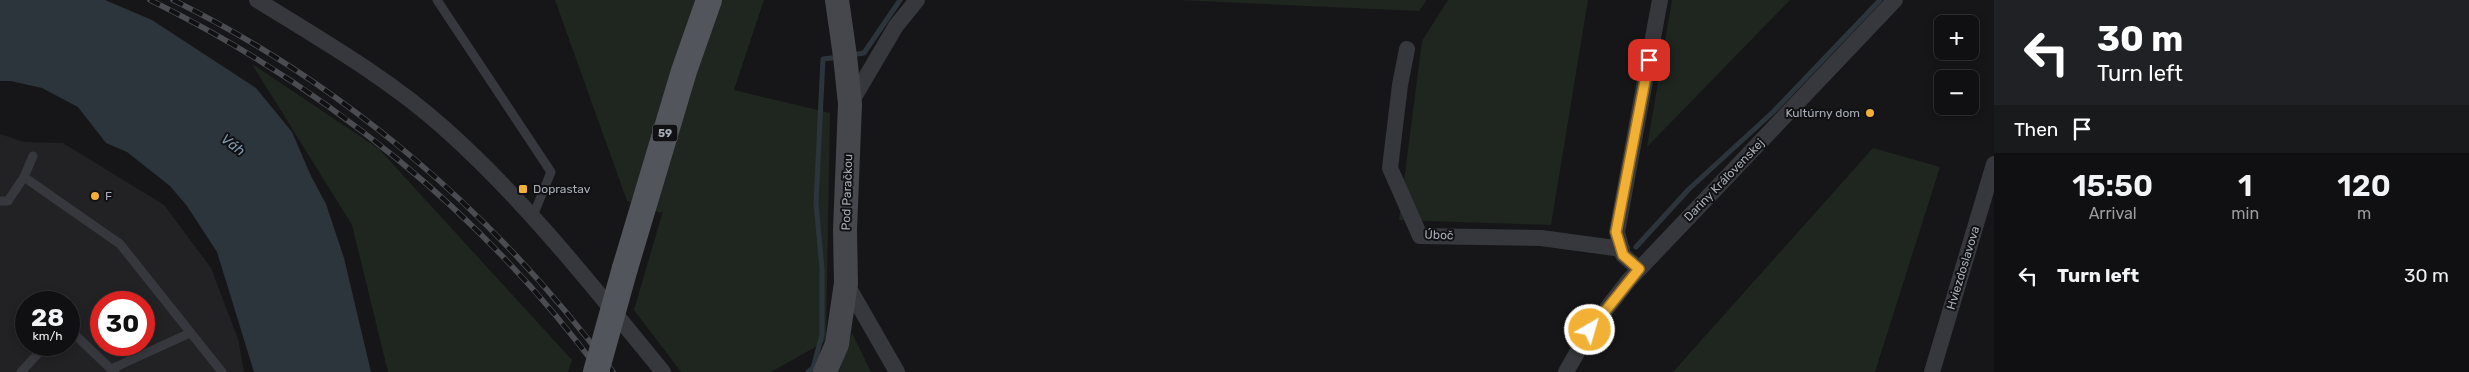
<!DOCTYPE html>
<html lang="en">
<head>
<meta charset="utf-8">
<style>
	:root { --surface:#101012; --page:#1e1e20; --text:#f1f3f6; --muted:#9c9d9f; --line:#303032 }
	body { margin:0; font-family:Rubik,sans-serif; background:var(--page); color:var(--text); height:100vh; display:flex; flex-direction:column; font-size:19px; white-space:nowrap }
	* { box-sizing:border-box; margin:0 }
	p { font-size:16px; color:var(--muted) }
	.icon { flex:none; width:28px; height:28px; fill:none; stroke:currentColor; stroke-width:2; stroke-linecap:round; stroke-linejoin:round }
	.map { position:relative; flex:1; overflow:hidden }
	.side { display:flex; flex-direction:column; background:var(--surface); width:475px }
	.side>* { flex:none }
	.hud { background:#202124; color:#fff; overflow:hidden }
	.controls { position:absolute; left:1934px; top:15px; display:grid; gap:10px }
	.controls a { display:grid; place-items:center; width:45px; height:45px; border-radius:8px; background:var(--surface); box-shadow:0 2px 8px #0003,0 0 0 1px var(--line); font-size:25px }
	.speed { position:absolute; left:15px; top:291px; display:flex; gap:10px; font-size:25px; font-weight:700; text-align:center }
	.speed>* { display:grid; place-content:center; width:65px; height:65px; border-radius:50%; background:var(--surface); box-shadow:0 2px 8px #0003,0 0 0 1px var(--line); line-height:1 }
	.speed small { font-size:12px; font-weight:400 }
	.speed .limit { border:8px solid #d22; background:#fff; color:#111 }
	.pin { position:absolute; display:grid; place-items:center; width:42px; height:42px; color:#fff; margin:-21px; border-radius:10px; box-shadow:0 2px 8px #0006 }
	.me { position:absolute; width:55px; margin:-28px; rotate:38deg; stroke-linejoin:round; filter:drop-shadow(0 0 4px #0008) }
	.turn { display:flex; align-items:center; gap:18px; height:105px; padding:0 20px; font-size:22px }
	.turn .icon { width:65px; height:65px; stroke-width:2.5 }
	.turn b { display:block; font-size:35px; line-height:42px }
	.then { display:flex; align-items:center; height:48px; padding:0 20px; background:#0003; gap:10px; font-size:19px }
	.eta { display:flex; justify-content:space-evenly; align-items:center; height:85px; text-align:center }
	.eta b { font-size:30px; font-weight:600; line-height:35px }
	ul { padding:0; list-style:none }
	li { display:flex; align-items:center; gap:15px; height:75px; padding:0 20px }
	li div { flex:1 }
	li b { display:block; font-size:19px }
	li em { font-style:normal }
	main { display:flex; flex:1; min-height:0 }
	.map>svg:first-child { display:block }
	.built { fill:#222225; fill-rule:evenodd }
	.green { fill:#1e261f }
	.water { fill:#2c353c }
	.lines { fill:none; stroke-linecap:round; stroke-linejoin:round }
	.stream { stroke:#2c353c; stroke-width:5 }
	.lane { stroke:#37383d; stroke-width:9 }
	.street { stroke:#37383d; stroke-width:16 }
	.secondary { stroke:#45474d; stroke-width:24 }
	.primary { stroke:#53555c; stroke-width:26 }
	.rail-casing { stroke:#4a4c52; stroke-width:5.5 }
	.rail { stroke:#111113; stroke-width:4; stroke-dasharray:11; stroke-linecap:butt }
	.primary-bridge { stroke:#53555c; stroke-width:26 }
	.route-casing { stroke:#9d7322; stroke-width:12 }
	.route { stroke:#f2b134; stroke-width:9 }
	.poi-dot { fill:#f2b134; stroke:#111113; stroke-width:2 }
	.labels { text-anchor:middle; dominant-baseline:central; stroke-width:4; stroke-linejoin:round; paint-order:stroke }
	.shield { fill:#111113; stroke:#7b7e86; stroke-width:1 }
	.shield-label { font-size:11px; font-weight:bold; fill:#a8adb8 }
	.poi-label { font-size:12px; fill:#a8adb8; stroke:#111113; text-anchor:start }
	.street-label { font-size:12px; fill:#a8adb8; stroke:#111113 }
	.water-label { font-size:14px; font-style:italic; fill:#7f9bb3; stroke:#111113 }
</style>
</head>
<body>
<main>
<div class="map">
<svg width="1994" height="372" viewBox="0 0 1994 372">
	<rect width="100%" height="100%" fill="#161618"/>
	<path class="built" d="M0 134 24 142 63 143 164 205 211 268 238 339 244 372H0ZM26 302H69V345H26ZM101 302H144V345H101Z"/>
	<g class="green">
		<polygon points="555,0 764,0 734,90 830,113 826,341 771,372 681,372 634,310 663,211 661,213 627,201"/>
		<polygon points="1179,0 1427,0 1419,11"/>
		<polygon points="1448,0 1588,0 1551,225 1399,220 1422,41"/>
		<polygon points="1672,0 1790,0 1647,147"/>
		<polygon points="252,64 379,149 572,360 568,372 388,372 352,225"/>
		<polygon points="1873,148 1940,167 1875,372 1673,372"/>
		<polygon points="852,333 871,372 839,372"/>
	</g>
	<polygon class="water" points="0,0 105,0 152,20 256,88 292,132 311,176 326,204 344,258 371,372 254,372 217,252 187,206 170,186 127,152 106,143 78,107 42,88 11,81 0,81"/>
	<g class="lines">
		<g class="stream">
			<polyline points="851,55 864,53 900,0"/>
			<polyline points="1636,247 1689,189 1773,112 1880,0"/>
			<polyline points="808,372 813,368 822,335 822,269 816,203 823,59 840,57"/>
		</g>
		<g class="lane">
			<polyline points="437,0 551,172 533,216"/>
			<polyline points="33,156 24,177 120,244 222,372"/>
			<polyline points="0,201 8,201 24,177"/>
			<polyline points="69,329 111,369"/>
			<polyline points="21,372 46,345"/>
			<polyline points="115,372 111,369 190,333"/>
		</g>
		<g class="street">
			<path d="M257 0C320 39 388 78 444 128 526 201 594 288 663 372"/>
			<polyline points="1407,49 1400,85 1390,168 1420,236 1541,238 1622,249"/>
			<polyline points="850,104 896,26 917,0"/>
			<polyline points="1639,269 1623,255 1617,232 1660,0"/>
			<polyline points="846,283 897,372"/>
			<polyline points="1566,372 1590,330 1629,280 1895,0"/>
			<polyline points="1932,372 1994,164"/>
		</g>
		<polyline class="secondary" points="825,372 837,344 846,283 845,230 850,104 845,56 837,0"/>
		<polyline class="primary" points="625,268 684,71 709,0"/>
		<defs>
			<g id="rail">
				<path d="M150 0C325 86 484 214 600 372"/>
				<path d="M173 0C346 85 499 217 613 372"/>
			</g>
		</defs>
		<use href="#rail" class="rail-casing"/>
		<use href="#rail" class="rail"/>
		<polyline class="primary-bridge" points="596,372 625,268"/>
	</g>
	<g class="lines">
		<defs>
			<polyline id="route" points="1590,330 1639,269 1623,255 1616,232 1649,60"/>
		</defs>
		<use href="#route" class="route-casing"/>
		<use href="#route" class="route"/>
	</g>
	<g class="poi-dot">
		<circle cx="1870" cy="113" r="5"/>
		<rect x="518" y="184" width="10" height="10" rx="2.5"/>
		<circle cx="95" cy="196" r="5"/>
	</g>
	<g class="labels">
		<rect class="shield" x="652.5" y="124.5" width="25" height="17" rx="4"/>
		<g class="shield-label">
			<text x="665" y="133">59</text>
		</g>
		<g class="poi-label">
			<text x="1860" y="113" text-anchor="end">Kultúrny dom</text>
			<text x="533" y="189">Doprastav</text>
			<text x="105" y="196">F</text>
		</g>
		<g class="street-label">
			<text transform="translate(1724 180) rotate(-46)">Dariny Kráľovenskej</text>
			<text transform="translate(847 192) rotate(-88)">Pod Paračkou</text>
			<text transform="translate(1439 235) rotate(2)">Úboč</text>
			<text transform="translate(1963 268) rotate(-73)">Hviezdoslavova</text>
		</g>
		<g class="water-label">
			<text transform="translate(233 145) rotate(37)">Váh</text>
		</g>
	</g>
</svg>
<div class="controls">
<a>+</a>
<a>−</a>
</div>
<div class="speed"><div>28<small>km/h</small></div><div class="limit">30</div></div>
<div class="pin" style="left:1649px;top:60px;background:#d93025"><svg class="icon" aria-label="arrive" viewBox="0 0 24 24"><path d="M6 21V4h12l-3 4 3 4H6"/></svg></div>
<svg class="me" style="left:1590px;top:330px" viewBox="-20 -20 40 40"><circle r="17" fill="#f2b134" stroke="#fff" stroke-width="3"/><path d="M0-11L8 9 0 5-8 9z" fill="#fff"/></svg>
</div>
<section class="side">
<div class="hud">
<div class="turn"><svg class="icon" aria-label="left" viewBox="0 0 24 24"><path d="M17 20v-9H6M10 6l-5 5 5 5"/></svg><div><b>30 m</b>Turn left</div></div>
<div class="then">Then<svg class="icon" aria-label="arrive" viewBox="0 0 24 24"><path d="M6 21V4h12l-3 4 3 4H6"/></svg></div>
</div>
<div class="eta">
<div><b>15:50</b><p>Arrival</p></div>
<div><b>1</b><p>min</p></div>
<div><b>120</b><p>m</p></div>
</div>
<ul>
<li><svg class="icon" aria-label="left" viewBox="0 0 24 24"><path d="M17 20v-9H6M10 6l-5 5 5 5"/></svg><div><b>Turn left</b></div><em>30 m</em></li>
</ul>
</section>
</main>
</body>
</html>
